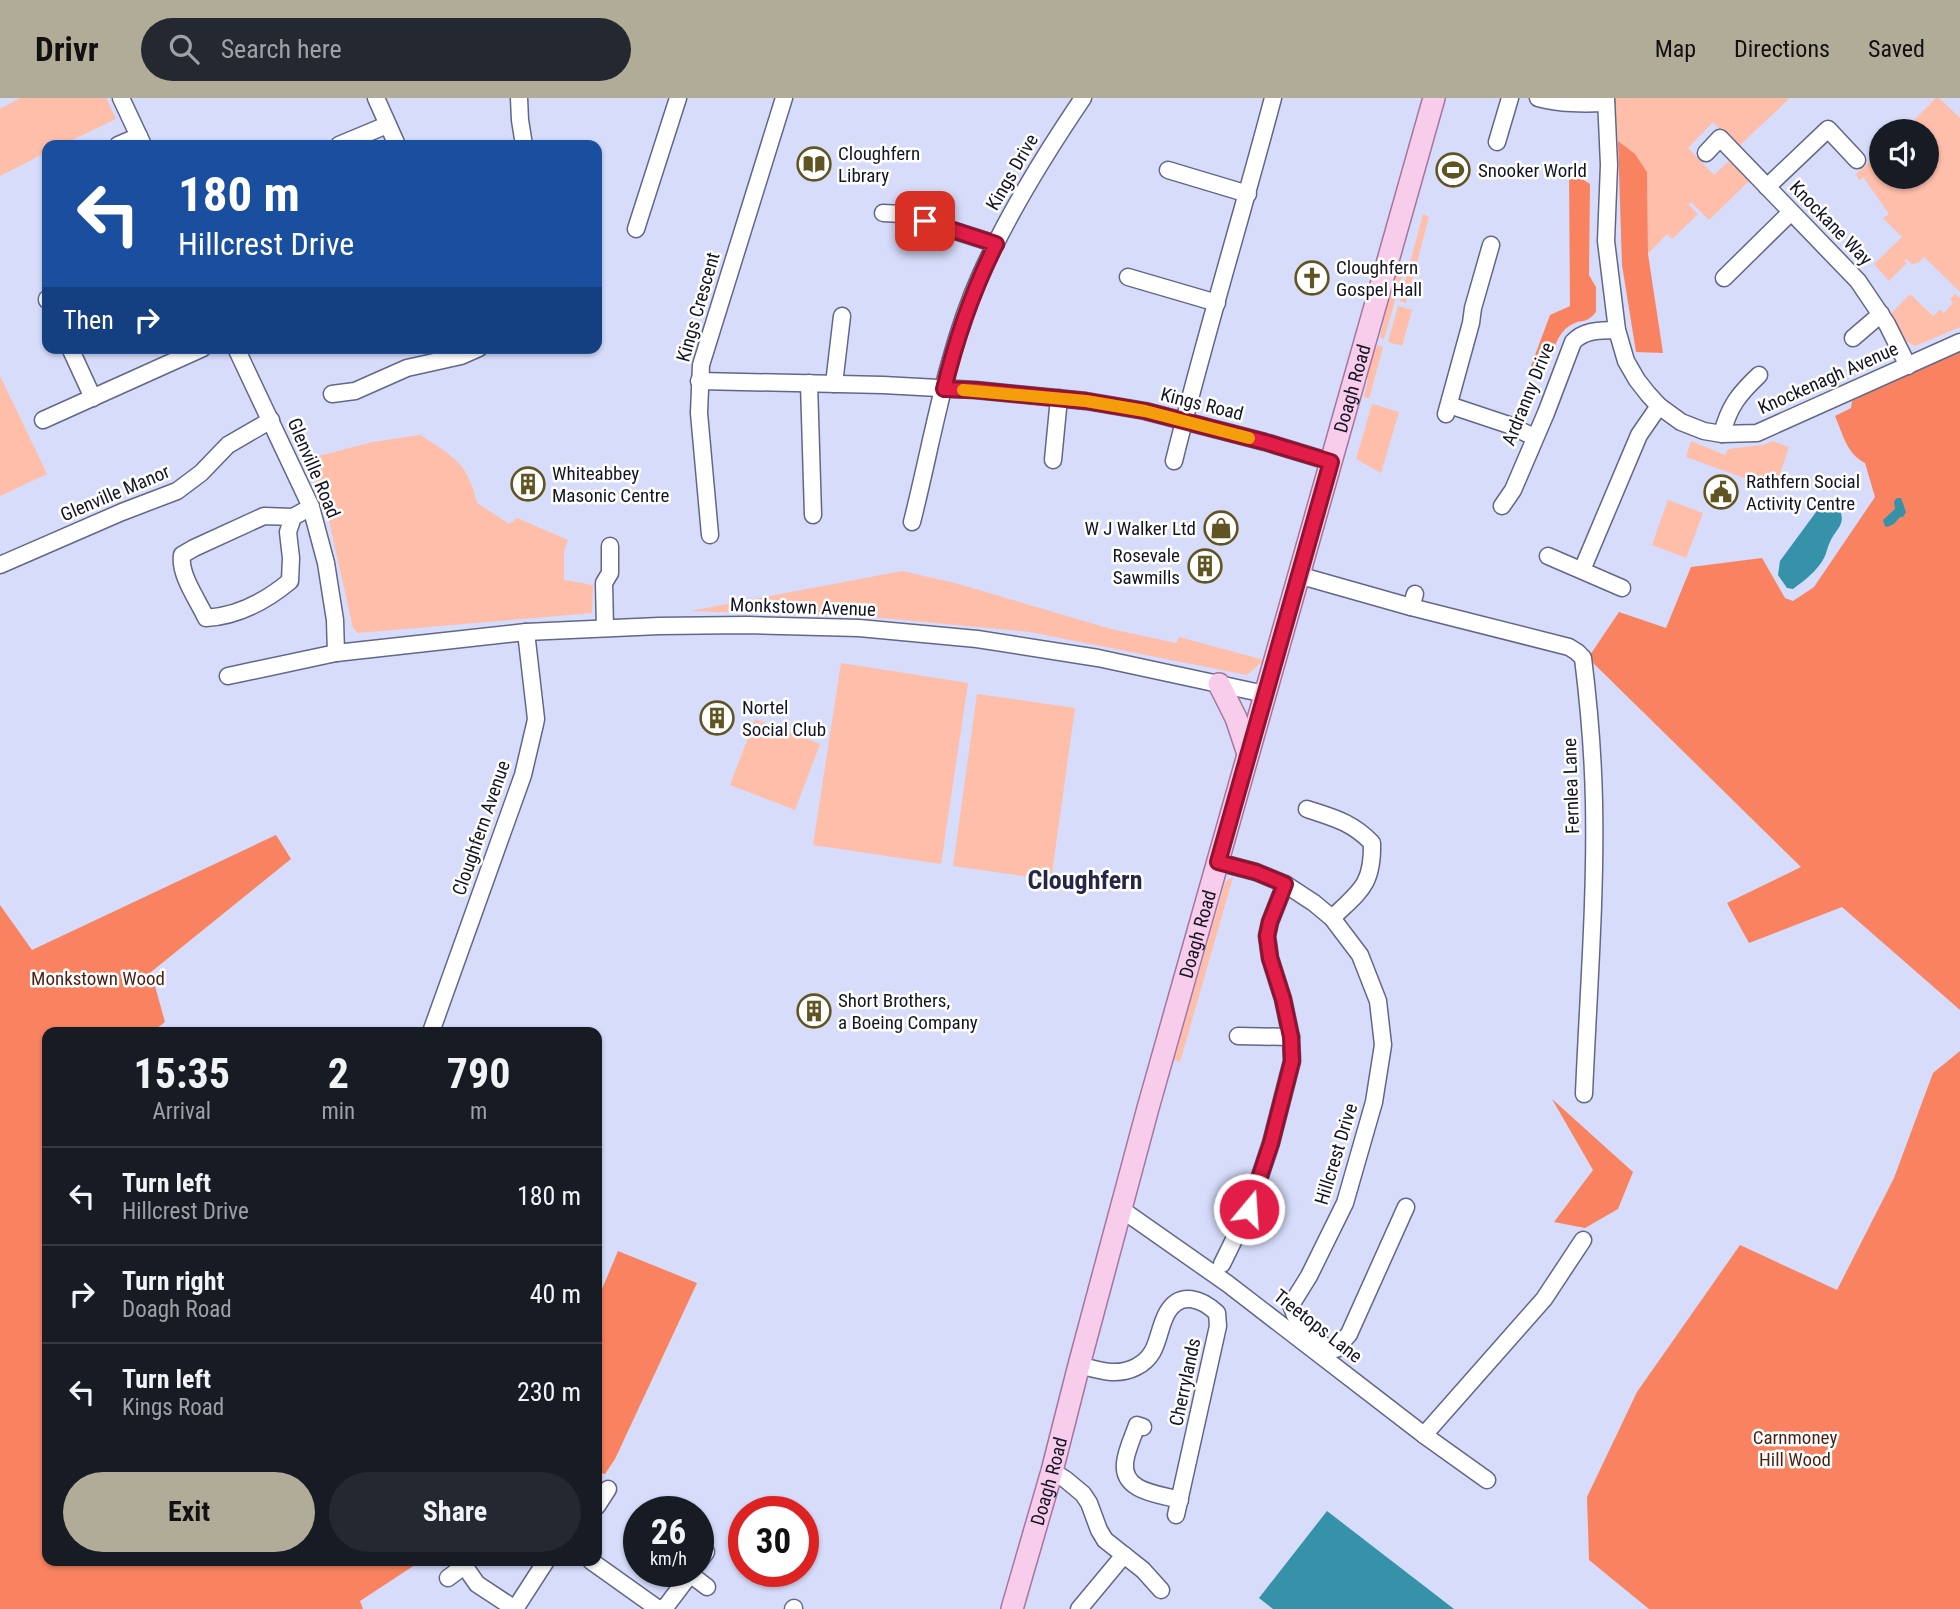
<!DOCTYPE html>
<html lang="en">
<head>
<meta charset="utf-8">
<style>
	:root { --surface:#171b24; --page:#242831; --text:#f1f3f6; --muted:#9ea1a6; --line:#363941; --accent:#b0ac97 }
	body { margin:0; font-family:"Roboto Condensed",sans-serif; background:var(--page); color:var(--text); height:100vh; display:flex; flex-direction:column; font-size:26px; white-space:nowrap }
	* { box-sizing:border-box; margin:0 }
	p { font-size:23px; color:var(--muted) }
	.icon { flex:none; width:38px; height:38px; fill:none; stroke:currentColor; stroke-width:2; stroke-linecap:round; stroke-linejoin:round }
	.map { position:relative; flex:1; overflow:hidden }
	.panel { position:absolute; left:42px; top:929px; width:560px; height:539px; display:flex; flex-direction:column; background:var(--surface); border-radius:14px; box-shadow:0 2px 5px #0004 }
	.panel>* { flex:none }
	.top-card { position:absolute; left:42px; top:42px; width:560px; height:214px; border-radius:14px; box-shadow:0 2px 5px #0004; background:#1a4fa0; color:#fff; overflow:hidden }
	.tools { position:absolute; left:1869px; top:21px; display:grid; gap:14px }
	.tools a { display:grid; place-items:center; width:70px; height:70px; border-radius:50%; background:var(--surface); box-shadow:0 2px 5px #0004; font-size:35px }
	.speed { position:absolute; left:623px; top:1398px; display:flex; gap:14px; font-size:35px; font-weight:700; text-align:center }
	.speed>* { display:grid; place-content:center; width:91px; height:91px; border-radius:50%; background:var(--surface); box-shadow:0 2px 5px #0004; line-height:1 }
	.speed small { font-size:18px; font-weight:400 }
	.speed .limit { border:10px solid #d22; background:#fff; color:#111 }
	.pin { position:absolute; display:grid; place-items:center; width:60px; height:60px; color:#fff; margin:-30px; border-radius:14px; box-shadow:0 4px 10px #0006 }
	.me { position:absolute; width:77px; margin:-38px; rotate:18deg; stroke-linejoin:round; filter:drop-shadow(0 0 5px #0008) }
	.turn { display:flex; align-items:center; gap:24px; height:147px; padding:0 21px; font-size:32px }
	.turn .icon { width:91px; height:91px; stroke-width:2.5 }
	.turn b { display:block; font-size:49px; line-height:60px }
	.then { display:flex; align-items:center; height:66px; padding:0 21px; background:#0003; gap:14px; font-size:26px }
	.eta { display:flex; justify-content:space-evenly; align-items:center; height:119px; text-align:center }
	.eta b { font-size:42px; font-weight:700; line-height:49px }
	.primary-button { display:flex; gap:14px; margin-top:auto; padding:14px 21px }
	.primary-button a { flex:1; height:80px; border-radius:42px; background:var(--accent); color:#111; font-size:28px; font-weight:700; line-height:80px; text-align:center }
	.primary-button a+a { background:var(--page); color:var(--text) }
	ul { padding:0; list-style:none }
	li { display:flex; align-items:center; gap:21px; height:98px; padding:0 21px; border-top:2px solid var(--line) }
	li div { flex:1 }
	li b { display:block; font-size:26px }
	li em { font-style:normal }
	header { display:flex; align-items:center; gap:42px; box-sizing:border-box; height:98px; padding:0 35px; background:var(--accent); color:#111 }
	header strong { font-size:33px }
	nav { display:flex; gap:38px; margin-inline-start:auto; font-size:24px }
	.search { width:490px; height:63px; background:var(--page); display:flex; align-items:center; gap:18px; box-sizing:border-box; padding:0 24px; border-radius:38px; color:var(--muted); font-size:26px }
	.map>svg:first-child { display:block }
	.green { fill:#febeaa }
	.forest { fill:#f98360 }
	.water { fill:#3592a8 }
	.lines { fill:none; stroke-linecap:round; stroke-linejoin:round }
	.minor-casing { stroke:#626789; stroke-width:19 }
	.major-casing { stroke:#a5769d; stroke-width:24 }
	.minor { stroke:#fff; stroke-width:16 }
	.major { stroke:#f8cdec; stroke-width:21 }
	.route-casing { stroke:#92132f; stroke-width:18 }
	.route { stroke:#e11d48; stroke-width:12 }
	.slow { stroke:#f59e0b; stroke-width:12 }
	.labels { text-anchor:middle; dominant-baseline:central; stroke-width:5; stroke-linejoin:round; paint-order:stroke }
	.poi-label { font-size:19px; fill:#141523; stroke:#fff; text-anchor:start }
	.street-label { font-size:19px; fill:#141523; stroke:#fff }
	.park-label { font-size:19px; fill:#4d1f12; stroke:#fff }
	.district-label { font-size:26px; font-weight:bold; fill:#242845; stroke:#fff }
</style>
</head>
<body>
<header>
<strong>Drivr</strong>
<div class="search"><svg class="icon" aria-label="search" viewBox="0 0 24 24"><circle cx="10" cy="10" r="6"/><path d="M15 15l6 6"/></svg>Search here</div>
<nav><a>Map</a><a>Directions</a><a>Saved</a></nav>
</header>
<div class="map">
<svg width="1960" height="1511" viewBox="0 0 1960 1511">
	<rect width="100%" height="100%" fill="#d6dcfa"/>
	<g class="green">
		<polygon points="20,0 106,0 116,21 62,47 47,47 47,54 0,78 0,11"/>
		<polygon points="1614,0 1788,0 1789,1 1737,50 1713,24 1688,50 1714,77 1730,62 1749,83 1709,122 1691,104 1689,107 1698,116 1672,141 1667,136 1648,156 1647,74 1635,56 1618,43"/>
		<polygon points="1936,0 1939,0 1960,20 1960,194 1924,159 1918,165 1912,166 1906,161 1904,163 1907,165 1889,183 1874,166 1902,139 1883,120 1889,116 1864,80 1872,75 1859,82 1856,76 1881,54 1881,79 1927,79 1927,33 1903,33"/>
		<polygon points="1423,116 1429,119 1406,205 1400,203"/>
		<polygon points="1398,170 1404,171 1384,241 1380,239 1384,221 1385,200 1387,192 1394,187"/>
		<polygon points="1910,196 1933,218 1940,212 1944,215 1953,205 1950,201 1955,196 1960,200 1960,229 1915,248 1906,243 1903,245 1891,216"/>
		<polygon points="1398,208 1412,212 1402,248 1388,244"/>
		<polygon points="1378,247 1383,249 1369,301 1364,299 1368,281 1364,275 1367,264"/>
		<polygon points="0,278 47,376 0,398"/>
		<polygon points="1372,306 1399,314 1381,375 1356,361"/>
		<path d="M420 337C452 358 468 364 477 405L509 426 517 420 568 442 564 453V482L593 487 592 515 358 535 353 530 329 423 307 361 373 344Z"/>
		<polygon points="1691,343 1725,357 1728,351 1763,347 1773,343 1789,349 1775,391 1686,359"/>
		<polygon points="1668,402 1703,415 1686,460 1652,447"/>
		<polygon points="902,473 955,485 1111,531 1176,545 1179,539 1264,562 1247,577 1030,534 861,518 690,513"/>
		<polygon points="841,565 968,585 941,766 813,747"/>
		<polygon points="977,596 1075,610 1051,782 953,768"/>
		<polygon points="755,621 820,646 795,712 730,687"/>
		<polygon points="1233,779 1180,964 1174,962 1224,788 1226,783"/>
	</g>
	<g class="forest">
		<polygon points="1618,43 1635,56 1647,74 1648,156 1663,255 1636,254 1622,167"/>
		<path d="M1569 73 1590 86 1589 177 1596 189V214C1585 227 1583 220 1571 227 1556 234 1552 259 1546 273L1531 268 1550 217 1570 208Z"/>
		<path d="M1960 249V912L1842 809 1749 845 1727 805 1801 769 1588 560 1619 514 1666 530 1691 469 1762 460 1785 500 1793 503 1814 489 1875 399 1865 365C1846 355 1843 336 1835 318L1851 310 1852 303 1866 296 1872 288Z"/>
		<polygon points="276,737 291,761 151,874 165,924 152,934 47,934 47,1463 421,1463 360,1503 363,1511 0,1511 0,807 32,852"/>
		<polygon points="1960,953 1960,1511 1649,1511 1589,1462 1587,1399 1637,1294 1740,1147 1837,1192 1894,1080 1933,975"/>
		<polygon points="1552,1001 1633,1074 1618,1111 1585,1130 1554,1124 1593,1072"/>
		<polygon points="618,1153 697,1185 615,1361 605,1376 597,1374 597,1203"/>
	</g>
	<g class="water">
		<polygon points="1897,400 1901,400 1906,414 1903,419 1900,419 1894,426 1887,429 1885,428 1883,422 1895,411 1894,403"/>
		<path d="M1832 407 1839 410C1847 427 1836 430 1830 444 1827 449 1827 455 1824 460 1817 473 1805 482 1793 491L1787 490 1778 477 1780 463 1819 410Z"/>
		<polygon points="1327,1413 1454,1511 1273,1511 1259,1500"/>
	</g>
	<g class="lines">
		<defs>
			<g id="minor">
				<polyline points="121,0 143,47"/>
				<polyline points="376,0 397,47"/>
				<polyline points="519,0 520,22 524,47"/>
				<path d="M1538 0C1561 6 1582 6 1606 5"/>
				<polyline points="1606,0 1609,67 1606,143 1617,232 1626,263 1637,282 1648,296 1659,308 1681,324 1704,333 1722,336 1757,335 1960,244"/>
				<polyline points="1497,44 1510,0"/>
				<polyline points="118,47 139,38"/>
				<polyline points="339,47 387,27"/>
				<polyline points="1706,55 1720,40 1858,183 1887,226 1908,268"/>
				<polyline points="1168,72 1248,96"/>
				<polyline points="1767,89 1828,31 1857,62"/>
				<polyline points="883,115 902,116 996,146"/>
				<polyline points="636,131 678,0"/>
				<polyline points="1128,179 1217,205"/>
				<polyline points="1724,180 1791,114"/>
				<polyline points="47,201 47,202"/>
				<polyline points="1853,240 1881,216"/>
				<polyline points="70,250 93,300"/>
				<polyline points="236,250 311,409 326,465 335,522 336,555"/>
				<polyline points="699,283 883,287 975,292 1086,303 1145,313 1265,344 1331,364"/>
				<polyline points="809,285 813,417"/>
				<polyline points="834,286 842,218"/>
				<polyline points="332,296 355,293 407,270 461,258 479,250"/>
				<polyline points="1449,307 1509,327 1534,339"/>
				<polyline points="1446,316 1471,225 1473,210 1491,147"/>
				<polyline points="43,322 203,250"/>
				<path d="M1722 336C1729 308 1739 296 1759 277"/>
				<polyline points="1053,362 1059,300"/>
				<path d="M1174 363C1204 241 1241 121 1273 0"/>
				<path d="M1502 408 1513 392 1546 315 1573 244C1585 231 1601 233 1617 232"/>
				<path d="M293 419 264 418 194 450 182 457C179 477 198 502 206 520 238 518 266 503 290 483L291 460 288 434 293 419 311 409"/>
				<path d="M912 424C933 341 946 254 981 176 1009 114 1045 56 1083 0"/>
				<polyline points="710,437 699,315 701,267 784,0"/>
				<polyline points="1548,458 1622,490"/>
				<polyline points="0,467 122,414 177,393 201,375 228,347 271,322"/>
				<polyline points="1582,472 1639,337 1659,308"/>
				<polyline points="1298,477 1411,509 1415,496"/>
				<path d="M1411 509 1569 549 1577 554 1583 560C1589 608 1593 656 1594 704 1596 801 1588 899 1584 996"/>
				<polyline points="605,530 604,485 610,475 610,448"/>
				<polyline points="228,578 336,555 526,534 659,528 747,527 859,530 977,541 1098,560 1265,596"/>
				<path d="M1307 711C1334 720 1352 724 1372 745 1373 787 1360 793 1332 820"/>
				<path d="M1218 764 1256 774 1285 786 1314 805 1332 820 1360 857 1378 903 1383 947 1374 1004 1345 1105 1309 1178 1291 1207C1300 1233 1308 1245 1336 1251L1349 1236 1406 1109"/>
				<polyline points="431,934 523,677 535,626 536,621 526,534"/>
				<polyline points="1238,938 1291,939"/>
				<polyline points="1121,1111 1228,1186 1424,1337 1487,1382"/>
				<polyline points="1222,1166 1249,1111 1271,1045 1292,963 1291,939 1283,901 1270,860 1267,838 1270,824 1285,786"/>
				<path d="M1079 1267C1098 1272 1117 1279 1136 1269 1160 1257 1156 1235 1167 1215 1180 1192 1202 1201 1217 1215L1218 1228 1176 1417"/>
				<path d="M1143 1329 1137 1327C1133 1339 1126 1353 1125 1365 1122 1394 1159 1396 1180 1402"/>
				<polyline points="1424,1337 1544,1201 1583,1142"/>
				<polyline points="1052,1373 1065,1381 1083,1396 1089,1405 1099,1432 1105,1442 1143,1472 1161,1492"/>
				<polyline points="597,1408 608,1391"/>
				<polyline points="461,1463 477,1486 515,1511"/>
				<polyline points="591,1463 657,1510 662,1511 667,1507 692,1474"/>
				<polyline points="698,1465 706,1454"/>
				<polyline points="690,1476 707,1489"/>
				<polyline points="448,1480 464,1468"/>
				<polyline points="515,1511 546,1463"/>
				<polyline points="793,1511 794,1510"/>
				<polyline points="1079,1511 1124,1457"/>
			</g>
			<g id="major">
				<polyline points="1219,586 1236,620 1248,656"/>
				<path id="s1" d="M1012 1511 1052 1373 1079 1267 1148 1010 1434 0"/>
			</g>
		</defs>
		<use href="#minor" class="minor-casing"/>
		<use href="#major" class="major-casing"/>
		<use href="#minor" class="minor"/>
		<use href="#major" class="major"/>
	</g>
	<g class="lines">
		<defs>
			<path id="route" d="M925 123 996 146C973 192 956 241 944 291L975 292 1086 303 1145 313 1265 344 1331 364 1218 764 1256 774 1285 786 1270 824 1267 838 1270 860 1283 901 1291 939 1292 963 1271 1045 1249 1111"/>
		</defs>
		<use href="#route" class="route-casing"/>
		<use href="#route" class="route"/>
		<polyline class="slow" points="963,292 1086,303 1145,313 1249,340"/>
	</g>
	<defs>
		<symbol id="library-ring" viewBox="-11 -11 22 22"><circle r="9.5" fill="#fff" stroke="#605522" stroke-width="1.5"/><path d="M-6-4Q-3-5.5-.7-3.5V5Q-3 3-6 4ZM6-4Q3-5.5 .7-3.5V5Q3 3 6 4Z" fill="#605522"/></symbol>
		<symbol id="stadium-ring" viewBox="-11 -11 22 22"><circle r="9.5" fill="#fff" stroke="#605522" stroke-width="1.5"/><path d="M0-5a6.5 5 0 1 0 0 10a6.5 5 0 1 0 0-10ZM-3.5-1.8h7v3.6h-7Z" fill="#605522"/></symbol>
		<symbol id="church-ring" viewBox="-11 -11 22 22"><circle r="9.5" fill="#fff" stroke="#605522" stroke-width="1.5"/><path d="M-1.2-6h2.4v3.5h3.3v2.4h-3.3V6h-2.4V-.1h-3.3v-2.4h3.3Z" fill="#605522"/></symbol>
		<symbol id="building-ring" viewBox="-11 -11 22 22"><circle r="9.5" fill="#fff" stroke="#605522" stroke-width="1.5"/><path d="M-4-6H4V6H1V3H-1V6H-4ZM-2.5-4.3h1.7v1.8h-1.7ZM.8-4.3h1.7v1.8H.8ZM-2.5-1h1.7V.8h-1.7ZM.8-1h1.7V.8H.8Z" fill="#605522"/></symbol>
		<symbol id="civic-ring" viewBox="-11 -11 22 22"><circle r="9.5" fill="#fff" stroke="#605522" stroke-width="1.5"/><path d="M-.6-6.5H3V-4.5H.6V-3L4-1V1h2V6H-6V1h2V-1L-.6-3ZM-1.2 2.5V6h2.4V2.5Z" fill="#605522"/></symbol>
		<symbol id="shop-ring" viewBox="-11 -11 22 22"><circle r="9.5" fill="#fff" stroke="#605522" stroke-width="1.5"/><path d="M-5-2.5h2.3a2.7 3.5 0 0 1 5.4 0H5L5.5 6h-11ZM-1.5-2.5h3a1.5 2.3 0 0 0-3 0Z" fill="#605522"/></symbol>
	</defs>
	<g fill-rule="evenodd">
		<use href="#library-ring" x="795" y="47" width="38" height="38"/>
		<use href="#stadium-ring" x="1434" y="53" width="38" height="38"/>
		<use href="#church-ring" x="1293" y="161" width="38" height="38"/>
		<use href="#building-ring" x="509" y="367" width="38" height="38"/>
		<use href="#civic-ring" x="1702" y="375" width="38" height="38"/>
		<use href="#shop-ring" x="1202" y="411" width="38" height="38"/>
		<use href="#building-ring" x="1186" y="449" width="38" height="38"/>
		<use href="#building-ring" x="698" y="601" width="38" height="38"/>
		<use href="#building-ring" x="795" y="894" width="38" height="38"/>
	</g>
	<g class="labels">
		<g class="poi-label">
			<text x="838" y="55">Cloughfern<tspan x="838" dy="22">Library</tspan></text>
			<text x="1478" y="72">Snooker World</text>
			<text x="1336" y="169">Cloughfern<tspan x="1336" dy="22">Gospel Hall</tspan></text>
			<text x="552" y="375">Whiteabbey<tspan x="552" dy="22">Masonic Centre</tspan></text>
			<text x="1746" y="383">Rathfern Social<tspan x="1746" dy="22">Activity Centre</tspan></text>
			<text x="1196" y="430" text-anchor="end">W J Walker Ltd</text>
			<text x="1180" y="457" text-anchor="end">Rosevale<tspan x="1180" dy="22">Sawmills</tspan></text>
			<text x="742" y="609">Nortel<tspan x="742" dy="22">Social Club</tspan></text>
			<text x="838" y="902">Short Brothers,<tspan x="838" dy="22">a Boeing Company</tspan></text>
		</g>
		<g class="street-label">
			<text transform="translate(1012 74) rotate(-60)">Kings Drive</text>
			<text transform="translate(1831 125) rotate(46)">Knockane Way</text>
			<text transform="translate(698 209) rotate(-74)">Kings Crescent</text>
			<text transform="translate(1828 280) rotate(-24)">Knockenagh Avenue</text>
			<text stroke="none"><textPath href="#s1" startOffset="1267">Doagh Road</textPath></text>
			<text transform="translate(1528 296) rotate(-68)">Ardranny Drive</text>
			<text transform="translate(1202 306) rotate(14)">Kings Road</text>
			<text transform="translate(314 370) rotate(67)">Glenville Road</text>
			<text transform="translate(115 395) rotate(-23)">Glenville Manor</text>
			<text transform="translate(803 509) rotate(2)">Monkstown Avenue</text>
			<text transform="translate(1571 688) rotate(-92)">Fernlea Lane</text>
			<text transform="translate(481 730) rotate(-71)">Cloughfern Avenue</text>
			<text stroke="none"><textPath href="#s1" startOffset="700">Doagh Road</textPath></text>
			<text transform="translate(1336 1056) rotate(-73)">Hillcrest Drive</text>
			<text transform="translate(1318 1228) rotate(38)">Treetops Lane</text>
			<text transform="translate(1185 1284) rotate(-78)">Cherrylands</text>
			<text stroke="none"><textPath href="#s1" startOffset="133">Doagh Road</textPath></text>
		</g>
		<g class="park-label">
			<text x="98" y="880">Monkstown Wood</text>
			<text x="1795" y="1339">Carnmoney<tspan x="1795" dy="22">Hill Wood</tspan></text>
		</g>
		<g class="district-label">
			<text x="1085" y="782">Cloughfern</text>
		</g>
	</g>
</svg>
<div class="tools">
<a><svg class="icon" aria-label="sound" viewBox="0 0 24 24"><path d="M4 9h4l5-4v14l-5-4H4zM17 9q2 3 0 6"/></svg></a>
</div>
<div class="speed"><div>26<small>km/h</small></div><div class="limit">30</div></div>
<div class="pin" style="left:925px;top:123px;background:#d93025"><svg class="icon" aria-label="arrive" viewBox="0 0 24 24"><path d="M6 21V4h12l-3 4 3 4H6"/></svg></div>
<svg class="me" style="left:1249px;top:1111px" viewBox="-20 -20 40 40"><circle r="17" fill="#e11d48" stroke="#fff" stroke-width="3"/><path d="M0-11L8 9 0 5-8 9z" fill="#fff"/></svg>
<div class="top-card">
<div class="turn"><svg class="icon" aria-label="left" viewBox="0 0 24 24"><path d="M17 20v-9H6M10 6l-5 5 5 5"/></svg><div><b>180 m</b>Hillcrest Drive</div></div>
<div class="then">Then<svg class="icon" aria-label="right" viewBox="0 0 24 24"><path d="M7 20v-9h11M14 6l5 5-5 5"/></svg></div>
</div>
<section class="panel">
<div class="eta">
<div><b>15:35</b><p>Arrival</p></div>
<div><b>2</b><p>min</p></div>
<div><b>790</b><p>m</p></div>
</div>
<ul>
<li><svg class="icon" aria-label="left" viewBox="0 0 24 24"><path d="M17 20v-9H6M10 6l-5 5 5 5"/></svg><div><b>Turn left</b><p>Hillcrest Drive</p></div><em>180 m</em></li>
<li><svg class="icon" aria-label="right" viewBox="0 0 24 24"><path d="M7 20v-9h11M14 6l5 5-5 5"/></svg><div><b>Turn right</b><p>Doagh Road</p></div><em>40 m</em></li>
<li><svg class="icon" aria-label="left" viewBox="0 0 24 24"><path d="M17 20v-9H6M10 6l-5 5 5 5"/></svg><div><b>Turn left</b><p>Kings Road</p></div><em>230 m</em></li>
</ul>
<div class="primary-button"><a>Exit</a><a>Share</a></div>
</section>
</div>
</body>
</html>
